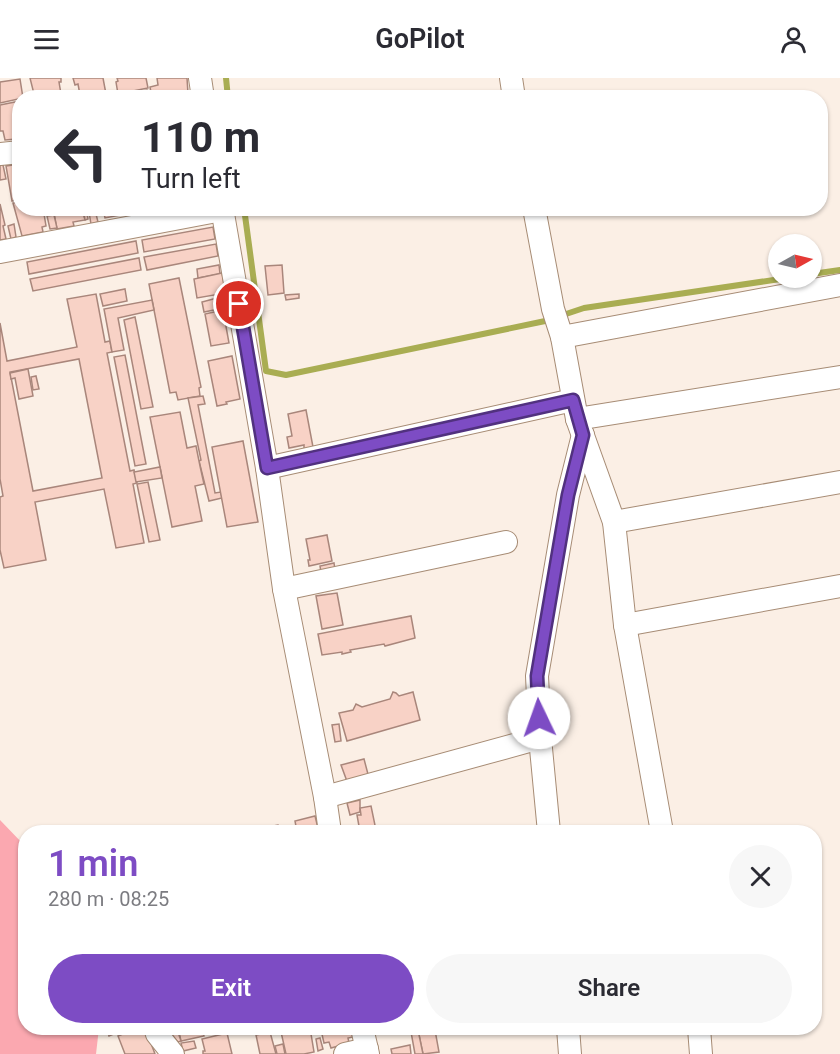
<!DOCTYPE html>
<html lang="en">
<head>
<meta charset="utf-8">
<style>
	:root { --surface:#fff; --page:#f7f7f7; --text:#2b2b33; --muted:#7c7c81; --accent:#7d4cc4 }
	body { margin:0; font-family:Roboto,sans-serif; background:var(--page); color:var(--text); height:100vh; display:flex; flex-direction:column; font-size:22px; white-space:nowrap }
	* { box-sizing:border-box; margin:0 }
	p { font-size:20px; color:var(--muted) }
	.icon { flex:none; width:33px; height:33px; fill:none; stroke:currentColor; stroke-width:2; stroke-linecap:round; stroke-linejoin:round }
	.map { position:relative; flex:1; overflow:hidden }
	.drawer { position:absolute; left:18px; top:747px; width:804px; height:210px; display:flex; flex-direction:column; background:var(--surface); border-radius:24px; box-shadow:0 2px 4px #0004 }
	.drawer>* { flex:none }
	.guide { position:absolute; left:12px; top:12px; width:816px; height:126px; border-radius:24px; box-shadow:0 2px 4px #0004; background:#fff; color:var(--text); overflow:hidden }
	.needle { width:39px; rotate:82deg }
	.buttons { position:absolute; left:768px; top:156px; display:grid; gap:12px }
	.buttons a { display:grid; place-items:center; width:54px; height:54px; border-radius:50%; background:var(--surface); box-shadow:0 2px 4px #0004; font-size:30px }
	.pin { position:absolute; display:grid; place-items:center; width:51px; height:51px; color:#fff; margin:-26px; border:3px solid #fff; border-radius:50%; box-shadow:0 2px 6px #0007 }
	.me { position:absolute; width:66px; margin:-33px; rotate:357deg; stroke-linejoin:round; filter:drop-shadow(0 0 4px #0008) }
	.turn { display:flex; align-items:center; gap:21px; height:126px; padding:0 30px; font-size:27px }
	.turn .icon { width:78px; height:78px; stroke-width:2.5 }
	.turn b { display:block; font-size:42px; line-height:51px }
	.round { display:grid; place-items:center; flex:none; width:63px; height:63px; border-radius:32px; background:var(--page) }
	.overview { display:flex; align-items:center; justify-content:space-between; height:102px; padding:0 30px }
	h1 { font-size:36px; font-weight:600; line-height:45px; color:var(--accent) }
	.cta { display:flex; gap:12px; margin-top:auto; padding:12px 30px }
	.cta a { flex:1; height:69px; border-radius:36px; background:var(--accent); color:#fff; font-size:24px; font-weight:600; line-height:69px; text-align:center }
	.cta a+a { background:var(--page); color:var(--text) }
	header { display:flex; justify-content:space-between; align-items:center; height:78px; padding:0 30px; background:var(--surface); font-size:27px; font-weight:600 }
	.map>svg:first-child { display:block }
	.green { fill:#fba8b0 }
	.lines { fill:none; stroke-linecap:round; stroke-linejoin:round }
	.stream { stroke:#a9ad52; stroke-width:6 }
	.building { fill:#f8d2c6; stroke:#a9867b; stroke-width:1.5; fill-rule:evenodd }
	.street-casing { stroke:#a78c75; stroke-width:24 }
	.street { stroke:#fff; stroke-width:22 }
	.route-casing { stroke:#51317f; stroke-width:15 }
	.route { stroke:#7d4cc4; stroke-width:10 }
</style>
</head>
<body>
<header><svg class="icon" aria-label="menu" viewBox="0 0 24 24"><path d="M4 6h16M4 12h16M4 18h16"/></svg>GoPilot<svg class="icon" aria-label="person" viewBox="0 0 24 24"><circle cx="12" cy="8" r="4"/><path d="M4 21q1-7 8-7t8 7"/></svg></header>
<div class="map">
<svg width="840" height="976" viewBox="0 0 840 976">
	<rect width="100%" height="100%" fill="#fbefe5"/>
	<polygon class="green" points="0,742 25,768 26,950 99,950 96,976 0,976"/>
	<g class="lines">
		<g class="stream">
			<polyline points="226,0 228,20"/>
			<polyline points="244,130 266,293 286,297 550,242"/>
			<polyline points="812,196 840,192"/>
			<polyline points="560,238 584,230 787,200"/>
		</g>
	</g>
	<g class="building">
		<polygon points="30,0 61,0 61,4 59,4 61,16 35,20"/>
		<polygon points="73,0 103,0 106,16 83,20 83,17 80,17 78,6 75,7"/>
		<polygon points="117,0 146,0 148,10 118,16 116,4 118,3"/>
		<polygon points="157,0 187,0 188,16 167,20 152,20 150,9 158,7"/>
		<polygon points="20,1 23,20 0,25 0,4"/>
		<polygon points="147,12 149,20 120,20 120,17"/>
		<polygon points="20,23 20,63 17,63 16,61 5,62 3,53 0,53 0,27"/>
		<polygon points="20,86 20,121 12,123 6,88"/>
		<polygon points="0,87 3,87 6,101 0,102"/>
		<polygon points="20,124 20,130 43,130 46,148 42,149 43,154 22,158 13,125"/>
		<polygon points="0,126 5,147 3,148 6,161 0,162"/>
		<polygon points="53,130 82,130 85,142 73,144 74,148 57,151"/>
		<polygon points="83,130 86,130 88,141 85,142"/>
		<polygon points="89,130 125,130 126,136 105,140 103,131 89,133"/>
		<polygon points="135,130 153,130 136,135"/>
		<polygon points="95,132 98,144 91,146 89,134"/>
		<polygon points="54,137 57,150 50,151 47,138"/>
		<polygon points="14,146 16,159 11,161 8,148"/>
		<polygon points="213,149 215,161 144,174 142,162"/>
		<polygon points="136,163 138,175 29,196 27,184"/>
		<polygon points="216,166 218,178 147,192 144,179"/>
		<polygon points="139,180 141,192 33,213 30,201"/>
		<polygon points="219,187 220,196 198,200 197,191"/>
		<polygon points="282,187 284,215 268,217 265,188"/>
		<polygon points="222,195 226,215 197,220 194,201"/>
		<polygon points="179,200 201,309 199,310 200,318 178,322 176,314 170,315 149,206"/>
		<polygon points="125,211 127,223 103,228 100,216"/>
		<path d="M96 216 105 264 110 263 112 274 107 275 130 393 134 392 137 405 133 406 144 465 116 470 104 411 35 424 46 482 4 490 0 472V419L3 418 0 401V245L7 283 77 269 67 221ZM79 281 102 400 33 413 10 294Z"/>
		<polygon points="299,216 299,220 286,222 285,217"/>
		<polygon points="217,220 219,231 204,234 202,224"/>
		<polygon points="152,222 154,232 118,240 124,272 112,274 104,231"/>
		<polygon points="223,232 229,265 211,268 205,236"/>
		<polygon points="135,239 153,329 141,331 124,242"/>
		<polygon points="125,277 146,386 135,388 114,279"/>
		<polygon points="232,278 240,321 226,324 227,326 217,328 208,283"/>
		<polygon points="28,291 33,318 19,321 15,300 11,301 10,295"/>
		<polygon points="36,298 39,311 33,312 31,299"/>
		<polygon points="203,318 205,326 198,327 215,415 221,414 222,420 209,423 199,383 201,382 188,320"/>
		<polygon points="306,332 313,369 304,371 304,367 289,370 287,359 292,358 288,336"/>
		<polygon points="180,334 187,370 196,368 200,388 204,406 195,408 202,443 172,449 150,339"/>
		<polygon points="243,363 258,444 227,449 212,369"/>
		<polygon points="160,389 162,400 136,404 134,394"/>
		<polygon points="148,404 160,462 149,464 137,406"/>
		<polygon points="327,457 332,483 309,488 308,482 310,482 306,461"/>
		<polygon points="334,485 335,492 321,494 320,488"/>
		<polygon points="337,515 343,547 322,551 316,518"/>
		<polygon points="411,538 415,560 385,568 384,566 350,572 351,574 342,576 342,574 322,577 318,556"/>
		<polygon points="393,614 396,615 399,618 413,614 420,642 347,663 339,635 353,632 356,626 362,629 390,621"/>
		<polygon points="339,646 341,663 335,664 332,647"/>
		<polygon points="364,681 369,700 348,706 341,687"/>
		<polygon points="360,722 360,734 350,737 347,725"/>
		<polygon points="371,728 376,752 360,754 357,737 361,737 360,730"/>
		<polygon points="315,738 319,754 297,754 295,743"/>
		<polygon points="278,747 280,754 251,754 251,752"/>
		<polygon points="113,950 119,950 121,953 109,958 107,952"/>
		<polygon points="137,950 147,950 146,952 155,976 125,976 118,958"/>
		<polygon points="174,950 202,950 204,958 181,963 179,954 176,954"/>
		<polygon points="212,950 236,950 213,955"/>
		<polygon points="283,950 310,950 314,974 304,976 286,976 281,954 284,953"/>
		<polygon points="322,950 350,950 353,959 348,960 349,965 331,970 329,964 324,965 321,952 323,952"/>
		<polygon points="428,950 429,953 435,952 439,974 423,976 418,952"/>
		<polygon points="418,952 423,976 415,976 411,954"/>
		<polygon points="178,954 181,963 178,964 172,957"/>
		<polygon points="270,954 276,976 260,976 256,957"/>
		<polygon points="227,955 232,976 203,976 203,973 205,973 202,961"/>
		<polygon points="320,960 323,971 318,973 316,961"/>
		<polygon points="194,963 196,970 183,973 181,965"/>
		<polygon points="283,966 285,976 277,976 275,968"/>
		<polygon points="410,967 411,976 392,976 391,971"/>
	</g>
	<g class="lines">
		<defs>
			<g id="street">
				<polyline points="200,0 203,20"/>
				<polyline points="511,0 514,20"/>
				<polyline points="0,76 20,74"/>
				<polyline points="222,130 267,390 284,511 325,719 330,754"/>
				<polyline points="534,130 553,231 562,259 577,341 614,444 625,547 662,754"/>
				<polyline points="0,174 222,132"/>
				<polyline points="562,259 840,207"/>
				<polyline points="577,341 840,299"/>
				<polyline points="267,390 573,322"/>
				<polyline points="614,444 840,404"/>
				<polyline points="284,511 506,464"/>
				<polyline points="625,547 840,508"/>
				<polyline points="325,719 540,660"/>
				<polyline points="549,754 540,660 537,598 568,417 583,357"/>
				<polyline points="155,950 157,956 173,976"/>
				<polyline points="362,950 368,976"/>
				<polyline points="568,950 570,976"/>
				<polyline points="699,950 701,976"/>
				<polyline points="345,976 367,971"/>
			</g>
		</defs>
		<use href="#street" class="street-casing"/>
		<use href="#street" class="street"/>
	</g>
	<g class="lines">
		<defs>
			<polyline id="route" points="239,226 267,390 573,322 583,357 568,417 537,598 539,640"/>
		</defs>
		<use href="#route" class="route-casing"/>
		<use href="#route" class="route"/>
	</g>
</svg>
<div class="buttons">
<a><svg class="needle" viewBox="-14 -14 28 28"><path d="M0-13l5 13h-10z" fill="#e53935"/><path d="M0 13l5-13h-10z" fill="#7c7c81"/></svg></a>
</div>
<div class="pin" style="left:239px;top:226px;background:#d93025"><svg class="icon" aria-label="arrive" viewBox="0 0 24 24"><path d="M6 21V4h12l-3 4 3 4H6"/></svg></div>
<svg class="me" style="left:539px;top:640px" viewBox="-20 -20 40 40"><circle r="19" fill="#fff"/><path d="M0-13L10 11 0 6-10 11z" fill="#7d4cc4"/></svg>
<div class="guide">
<div class="turn"><svg class="icon" aria-label="left" viewBox="0 0 24 24"><path d="M17 20v-9H6M10 6l-5 5 5 5"/></svg><div><b>110 m</b>Turn left</div></div>
</div>
<section class="drawer">
<div class="overview"><div><h1>1 min</h1><p>280 m · 08:25</p></div><a class="round"><svg class="icon" aria-label="close" viewBox="0 0 24 24"><path d="M6 6l12 12M18 6L6 18"/></svg></a></div>
<div class="cta"><a>Exit</a><a>Share</a></div>
</section>
</div>
</body>
</html>
